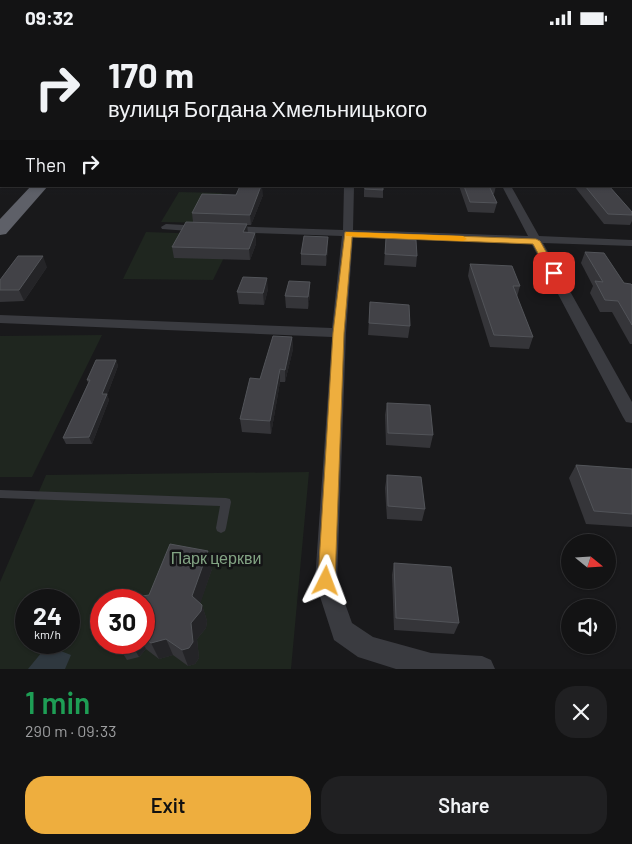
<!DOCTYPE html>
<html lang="en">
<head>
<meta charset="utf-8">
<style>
	:root { --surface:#131314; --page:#202022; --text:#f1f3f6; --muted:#9d9ea0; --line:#323234; --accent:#eeae3e }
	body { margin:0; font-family:Barlow,sans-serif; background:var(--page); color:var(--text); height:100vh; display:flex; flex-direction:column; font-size:19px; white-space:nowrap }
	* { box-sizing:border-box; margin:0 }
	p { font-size:16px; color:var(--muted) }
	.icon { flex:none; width:28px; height:28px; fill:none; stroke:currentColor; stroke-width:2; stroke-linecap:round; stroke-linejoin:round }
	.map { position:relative; height:634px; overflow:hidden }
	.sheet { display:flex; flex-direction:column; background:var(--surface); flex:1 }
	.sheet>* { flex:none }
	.guide { position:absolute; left:0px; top:0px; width:632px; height:152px; box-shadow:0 1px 4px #0004,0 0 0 1px var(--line); background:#131314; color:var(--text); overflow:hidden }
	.needle { width:32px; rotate:108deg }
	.controls { position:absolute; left:561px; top:499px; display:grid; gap:10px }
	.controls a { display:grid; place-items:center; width:55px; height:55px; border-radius:50%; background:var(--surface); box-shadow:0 1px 4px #0004,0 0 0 1px var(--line); font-size:25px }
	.speed { position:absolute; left:15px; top:554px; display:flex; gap:10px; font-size:25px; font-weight:700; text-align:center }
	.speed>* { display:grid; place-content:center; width:65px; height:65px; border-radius:50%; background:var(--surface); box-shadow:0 1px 4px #0004,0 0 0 1px var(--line); line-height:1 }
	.speed small { font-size:12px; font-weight:400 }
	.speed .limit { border:8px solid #d22; background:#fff; color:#111 }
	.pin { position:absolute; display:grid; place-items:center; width:42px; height:42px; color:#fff; margin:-21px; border-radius:10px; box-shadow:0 2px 8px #0006 }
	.me { position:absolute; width:55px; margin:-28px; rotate:3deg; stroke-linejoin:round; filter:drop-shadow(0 0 4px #0008) }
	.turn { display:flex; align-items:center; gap:18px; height:105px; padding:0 25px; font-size:22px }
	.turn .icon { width:65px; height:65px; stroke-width:2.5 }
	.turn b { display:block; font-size:35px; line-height:42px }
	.then { display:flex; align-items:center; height:48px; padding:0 25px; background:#0003; gap:10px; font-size:19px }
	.round { display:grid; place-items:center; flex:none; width:52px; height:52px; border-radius:20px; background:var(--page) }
	.head { display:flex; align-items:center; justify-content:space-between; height:85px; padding:0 25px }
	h1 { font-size:30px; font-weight:600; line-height:38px; color:#1e9e55 }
	.cta { display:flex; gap:10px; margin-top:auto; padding:10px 25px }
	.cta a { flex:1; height:58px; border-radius:20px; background:var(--accent); color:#111; font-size:20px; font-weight:600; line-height:58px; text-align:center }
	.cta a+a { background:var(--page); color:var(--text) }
	.status { display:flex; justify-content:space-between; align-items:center; height:35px; padding:0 25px; background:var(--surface); direction:ltr }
	.status svg { height:14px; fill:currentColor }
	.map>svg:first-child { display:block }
	.green { fill:#1f261f; fill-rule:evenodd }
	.water { fill:#2f383f }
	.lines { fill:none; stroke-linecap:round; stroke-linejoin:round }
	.service { fill:#3a3b40; fill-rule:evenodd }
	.minor { fill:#3a3b40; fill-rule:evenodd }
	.trunk { fill:#5e6068; fill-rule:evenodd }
	.wall { fill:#353539 }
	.shaded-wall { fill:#242427 }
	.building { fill:#424247; stroke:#525459 }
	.route { fill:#eeae3e; stroke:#9b7128 }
	.slow { fill:#f59e0b }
	.labels { text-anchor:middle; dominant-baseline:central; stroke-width:5; stroke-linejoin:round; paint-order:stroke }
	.near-park-label { font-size:16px; fill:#83a484; stroke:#141416 }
</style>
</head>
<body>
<div class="status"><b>09:32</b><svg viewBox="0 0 49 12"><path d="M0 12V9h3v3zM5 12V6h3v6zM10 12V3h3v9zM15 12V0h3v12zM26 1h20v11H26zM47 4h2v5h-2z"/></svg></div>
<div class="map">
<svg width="632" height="634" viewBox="0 0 632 634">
	<rect width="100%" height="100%" fill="#19191b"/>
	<g class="green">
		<polygon points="179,157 222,158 209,188 161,187"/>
		<polygon points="146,197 235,200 213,245 123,244"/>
		<polygon points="102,300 32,442 0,442 0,301"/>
		<path d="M309 437 291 634H0V547L46 440ZM26 565H69V608H26ZM101 565H144V608H101Z"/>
	</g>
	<polygon class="water" points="53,613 71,620 65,634 28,634 42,617"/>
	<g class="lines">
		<polygon class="service" points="0,455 226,463 230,464 231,467 226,493 225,496 221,498 217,496 216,493 220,471 0,463"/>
		<g class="minor">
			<rect x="631" y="72" width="1" height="2"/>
			<rect x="631" y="88" width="1" height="4"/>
			<rect x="631" y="133" width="1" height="6"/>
			<polygon points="344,151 354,151 353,195 528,201 502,151 511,151 539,201 632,205 632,211 543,208 632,367 632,388 626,387 623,382 531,208 353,202 346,298 337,546 352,588 373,602 431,618 482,621 491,625 495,634 396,634 358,622 334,605 315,546 332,302 0,288 0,280 332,293 342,201 229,197 224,194 229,191 343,195"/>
			<polygon points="166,189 203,191 208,194 203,197 162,194 161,192"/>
		</g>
		<polygon class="trunk" points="31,151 48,151 6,199 0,200 0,184"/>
	</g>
	<g class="wall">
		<polygon points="364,151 383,151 383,163 364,162"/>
		<polygon points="459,151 496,151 494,159 493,159 497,168 494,178 468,177"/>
		<polygon points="574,151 609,151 632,177 632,186 630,190 604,189"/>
		<polygon points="236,160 263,160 251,190 247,190 248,198 255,198 256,209 250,225 174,223 172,212 193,187 192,178"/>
		<polygon points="328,202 328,213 326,231 301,230 301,219"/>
		<polygon points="386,203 417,221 416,232 384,230"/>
		<polygon points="585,217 624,248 632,250 632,309 630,309 612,277 600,277 590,258 593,251 581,228"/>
		<polygon points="470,229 520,251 517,262 533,302 529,314 490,312 468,241"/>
		<polygon points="47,232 24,266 0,267 0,245"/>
		<polygon points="310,247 310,259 308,274 286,273 285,261"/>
		<polygon points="268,254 264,270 239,269 237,257"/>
		<polygon points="370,267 410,291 408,303 368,300"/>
		<polygon points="292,302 293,314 285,347 280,347 271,399 242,397 240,384 260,344"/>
		<polygon points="116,325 118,331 107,360 109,365 92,409 66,409 63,403 88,348 87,345"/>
		<polygon points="387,368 433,400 430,413 386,410 385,380"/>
		<polygon points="576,430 632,434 632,492 586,489 569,443"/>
		<polygon points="387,440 425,474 422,486 387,484 385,453"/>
		<polygon points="394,528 459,588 454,599 394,595 392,540"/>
		<polygon points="212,534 200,568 202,570 207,586 206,593 197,604 199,623 195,629 188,631 173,620 159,624 146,614 139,622 127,625 117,609 117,608 144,608 144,565 149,560"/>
	</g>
	<g class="shaded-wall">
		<polygon points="261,151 262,151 263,160 251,190 250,180"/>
		<polygon points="247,189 248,200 243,197"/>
		<polygon points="255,198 256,209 250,225 249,214"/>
		<polygon points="328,202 328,213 326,231 326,220"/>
		<polygon points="43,221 47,232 24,266 19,255"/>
		<polygon points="267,243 268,254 264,270 263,258"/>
		<polygon points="310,247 310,259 308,274 308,262"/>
		<polygon points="292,302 293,314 285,347 285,335"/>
		<polygon points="116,325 118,331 107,360 109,365 92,409 89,402 102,359"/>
		<polygon points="280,334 280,347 271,399 270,386"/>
		<polygon points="208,516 212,534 197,578 192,561"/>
		<polygon points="202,570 207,586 206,593 197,604 199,623 195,629 188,631 182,615 191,588"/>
		<polygon points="166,604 173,620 159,624 151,608"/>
		<polygon points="131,608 143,608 146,614 139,622"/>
	</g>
	<g class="building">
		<polygon points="240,151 261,151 250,180 192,178 202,159 236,160"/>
		<polygon points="365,151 383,151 383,155 365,154"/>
		<polygon points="464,151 489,151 497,168 470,167"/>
		<polygon points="585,151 609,151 632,177 632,180 608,179"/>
		<polygon points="186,187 247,189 243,197 255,198 249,214 172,212"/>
		<polygon points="304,201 328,202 326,220 301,219"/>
		<polygon points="386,203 416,205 417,221 385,219"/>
		<polygon points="585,217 604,218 624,248 631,249 632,250 632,290 618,266 605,265 595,246 603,247"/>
		<polygon points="18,221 43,221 19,255 0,255 0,245"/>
		<polygon points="470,229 512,231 520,251 513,251 533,302 494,300"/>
		<polygon points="243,242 267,243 263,258 237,257"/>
		<polygon points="289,246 310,247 308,262 285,261"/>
		<polygon points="370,267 409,270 410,291 369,288"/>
		<polygon points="273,301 292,302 285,335 280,334 270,386 240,384 250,343 260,344"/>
		<polygon points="96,325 116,325 102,359 107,359 89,402 63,403 90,345 87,345"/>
		<polygon points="387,368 430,370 433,400 388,398"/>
		<polygon points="576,430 632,434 632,479 594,476"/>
		<polygon points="387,440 421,442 425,474 388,471"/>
		<polygon points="170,509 208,516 192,561 202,570 201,576 191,588 193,607 189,613 182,615 166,604 151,608 144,603 144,565 133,565 136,562 149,560"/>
		<polygon points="394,528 451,532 459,588 396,583"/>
	</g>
	<linearGradient id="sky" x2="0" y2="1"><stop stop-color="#0e0e0f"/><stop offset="0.45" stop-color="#383e4a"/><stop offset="1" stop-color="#383e4a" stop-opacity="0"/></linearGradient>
	<rect width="632" height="160" fill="url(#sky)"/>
	<polygon class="route" points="345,197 536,204 540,206 558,238 550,240 533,209 352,202 344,298 335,546 333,552 326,555 320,552 318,546 333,298"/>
	<polygon class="slow" points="346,197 463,201 467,204 463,206 348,201 346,201"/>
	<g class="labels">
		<g class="near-park-label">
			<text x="216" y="522">Парк церкви</text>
		</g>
	</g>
</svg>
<div class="controls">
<a><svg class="needle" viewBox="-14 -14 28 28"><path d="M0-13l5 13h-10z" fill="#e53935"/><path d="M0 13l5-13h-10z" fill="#9d9ea0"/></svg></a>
<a><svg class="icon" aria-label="sound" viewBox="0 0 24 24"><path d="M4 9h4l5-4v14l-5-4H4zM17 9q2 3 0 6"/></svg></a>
</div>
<div class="speed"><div>24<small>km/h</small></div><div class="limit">30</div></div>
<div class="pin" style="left:554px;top:238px;background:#d93025"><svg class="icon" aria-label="arrive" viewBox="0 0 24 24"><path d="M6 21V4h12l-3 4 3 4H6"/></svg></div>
<svg class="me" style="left:326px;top:546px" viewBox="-20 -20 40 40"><path d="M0-17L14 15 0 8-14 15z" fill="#eeae3e" stroke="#fff" stroke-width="4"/></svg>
<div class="guide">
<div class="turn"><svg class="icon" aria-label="right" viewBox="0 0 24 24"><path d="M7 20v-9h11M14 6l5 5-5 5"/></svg><div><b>170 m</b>вулиця Богдана Хмельницького</div></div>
<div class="then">Then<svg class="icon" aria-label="right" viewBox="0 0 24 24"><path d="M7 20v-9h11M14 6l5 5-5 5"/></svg></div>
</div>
</div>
<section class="sheet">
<div class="head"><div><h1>1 min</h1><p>290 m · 09:33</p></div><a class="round"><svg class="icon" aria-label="close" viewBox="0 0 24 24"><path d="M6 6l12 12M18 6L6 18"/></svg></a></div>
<div class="cta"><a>Exit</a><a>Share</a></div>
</section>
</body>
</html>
